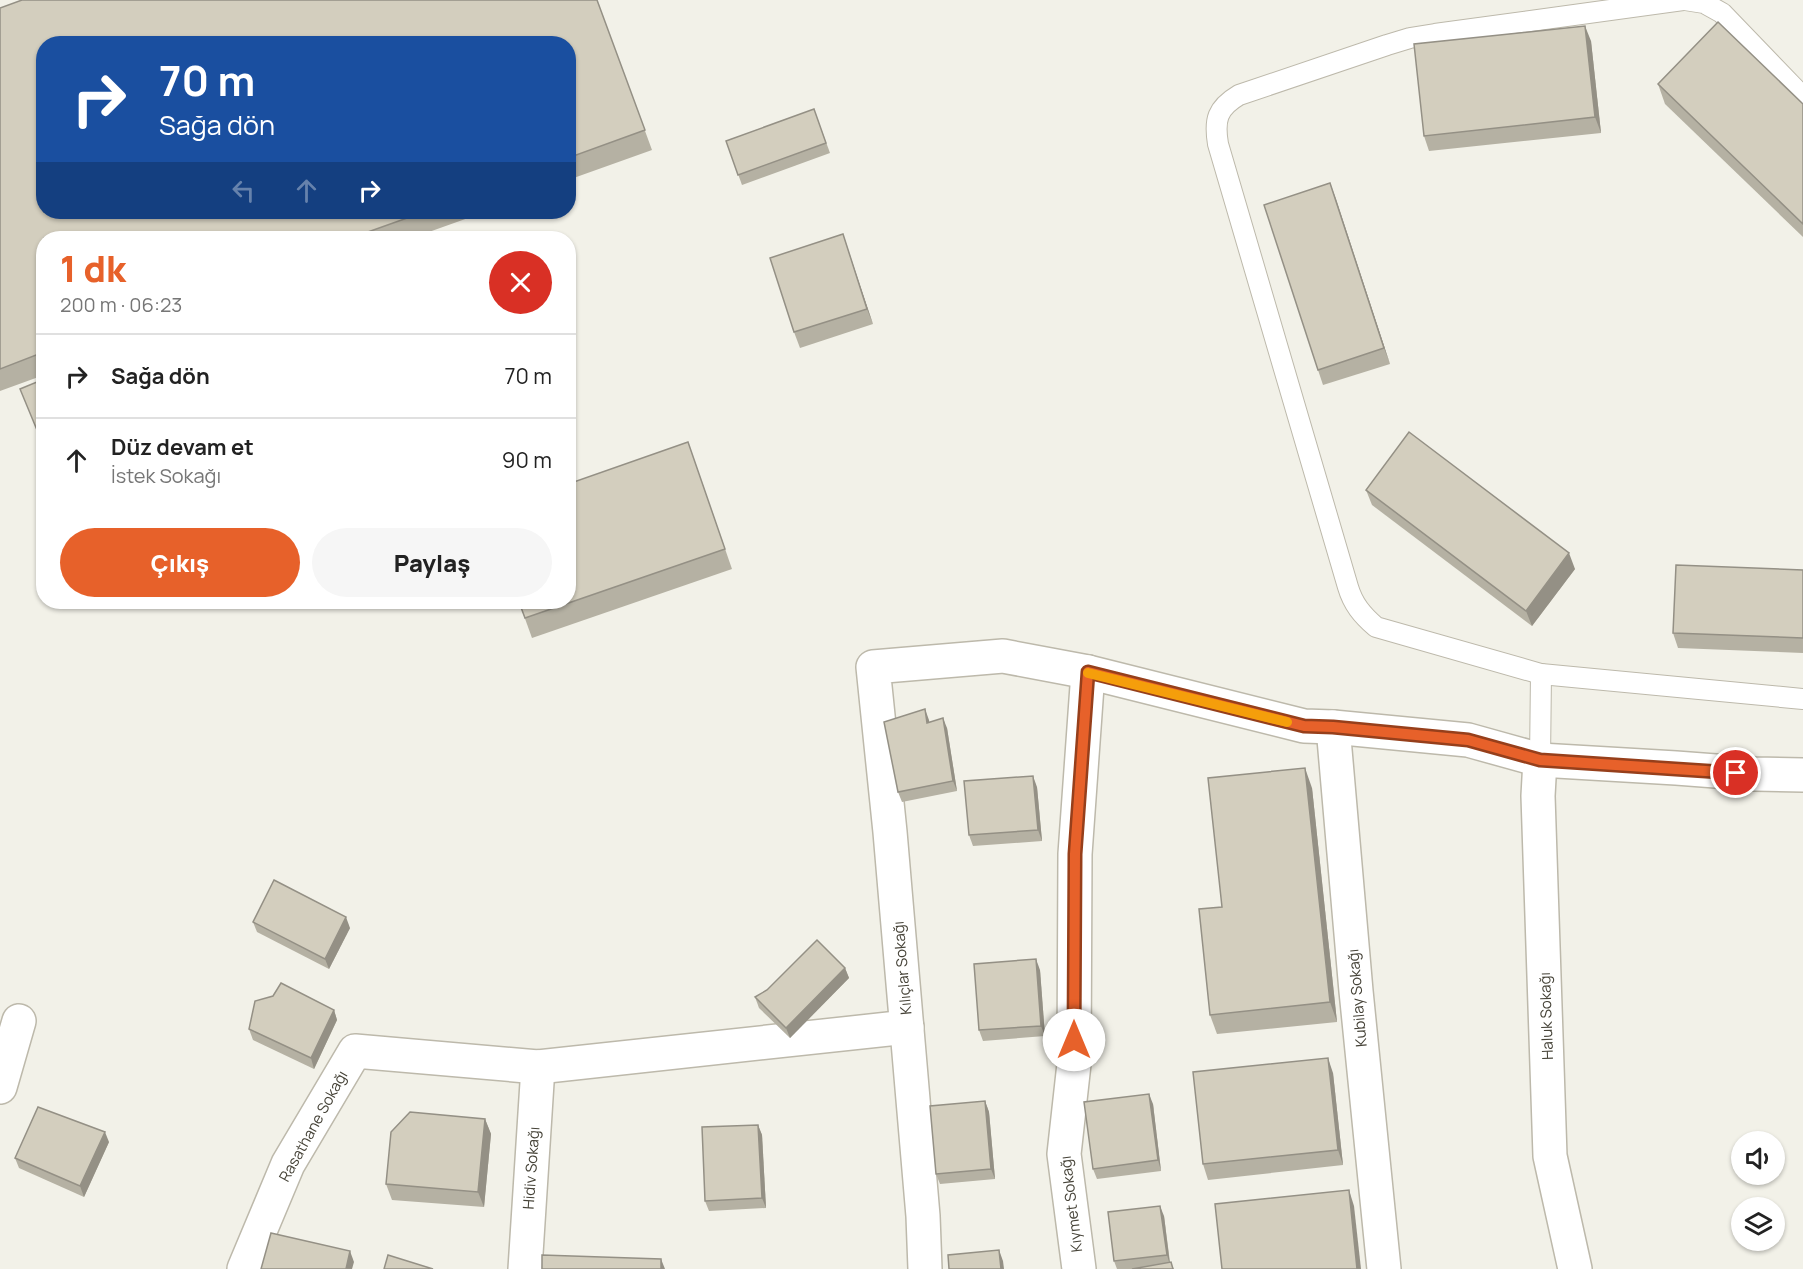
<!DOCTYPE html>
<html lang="tr">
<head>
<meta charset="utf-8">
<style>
	:root { --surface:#fff; --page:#f6f6f6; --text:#222; --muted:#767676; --line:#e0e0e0; --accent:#e7612a }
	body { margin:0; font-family:Manrope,sans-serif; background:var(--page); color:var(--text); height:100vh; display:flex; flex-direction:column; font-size:22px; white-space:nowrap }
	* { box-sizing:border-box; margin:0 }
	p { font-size:20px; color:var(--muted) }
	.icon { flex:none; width:33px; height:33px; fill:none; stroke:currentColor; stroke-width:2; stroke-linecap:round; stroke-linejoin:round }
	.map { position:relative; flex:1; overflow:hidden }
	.sheet { position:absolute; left:36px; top:231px; width:540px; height:378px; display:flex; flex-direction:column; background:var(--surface); border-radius:24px; box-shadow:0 2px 4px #0004 }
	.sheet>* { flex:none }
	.banner { position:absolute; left:36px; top:36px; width:540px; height:183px; border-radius:24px; box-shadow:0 2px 4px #0004; background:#1a4fa0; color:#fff; overflow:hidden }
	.tools { position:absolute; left:1731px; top:1131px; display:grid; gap:12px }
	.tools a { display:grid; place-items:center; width:54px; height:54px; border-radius:50%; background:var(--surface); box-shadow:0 2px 4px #0004; font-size:30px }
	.pin { position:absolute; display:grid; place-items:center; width:51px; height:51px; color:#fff; margin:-26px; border:3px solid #fff; border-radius:50%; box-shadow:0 2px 6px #0007 }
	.me { position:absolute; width:66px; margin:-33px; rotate:0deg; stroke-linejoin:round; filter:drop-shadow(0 0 4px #0008) }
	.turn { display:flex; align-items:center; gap:21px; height:126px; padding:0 24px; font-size:27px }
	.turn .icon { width:78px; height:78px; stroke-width:2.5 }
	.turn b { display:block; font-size:42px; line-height:51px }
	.lanes { display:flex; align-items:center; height:57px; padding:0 24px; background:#0003; justify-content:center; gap:30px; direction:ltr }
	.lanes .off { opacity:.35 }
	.round { display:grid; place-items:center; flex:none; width:63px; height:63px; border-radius:32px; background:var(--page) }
	.headline { display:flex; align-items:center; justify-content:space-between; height:102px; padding:0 24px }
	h1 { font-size:36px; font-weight:800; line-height:45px; color:var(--accent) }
	.action { display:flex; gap:12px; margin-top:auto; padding:12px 24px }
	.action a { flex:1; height:69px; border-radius:36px; background:var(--accent); color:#fff; font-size:24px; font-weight:800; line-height:69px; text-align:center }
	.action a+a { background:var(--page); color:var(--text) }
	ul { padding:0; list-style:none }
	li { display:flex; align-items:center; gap:18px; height:84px; padding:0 24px; border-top:2px solid var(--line) }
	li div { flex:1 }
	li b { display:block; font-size:22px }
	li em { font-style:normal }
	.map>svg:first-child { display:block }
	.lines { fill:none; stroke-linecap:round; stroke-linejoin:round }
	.lane-casing { stroke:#bdb9ab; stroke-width:22 }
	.street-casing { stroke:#bdb9ab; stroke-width:36 }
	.lane { stroke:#fff; stroke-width:20 }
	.street { stroke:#fff; stroke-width:33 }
	.wall { fill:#b5b1a3 }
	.shaded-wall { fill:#949085 }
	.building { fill:#d3cebe; stroke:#949085; stroke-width:1.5 }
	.route-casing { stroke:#963f1b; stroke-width:15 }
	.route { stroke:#e7612a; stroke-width:10 }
	.slow { stroke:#f59e0b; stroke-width:10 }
	.labels { text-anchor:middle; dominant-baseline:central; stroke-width:4.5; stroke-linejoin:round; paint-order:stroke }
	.street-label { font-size:15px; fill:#454237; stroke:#fff }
</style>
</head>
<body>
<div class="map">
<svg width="1803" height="1269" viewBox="0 0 1803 1269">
	<rect width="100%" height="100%" fill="#f2f1e8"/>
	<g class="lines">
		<defs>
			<g id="lane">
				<path d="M1683 0 1435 34 1410 38 1387 45 1239 95C1217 108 1214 120 1218 144L1348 587C1353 604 1362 615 1376 627L1541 674 1803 699"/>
				<polyline points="1685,0 1704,3 1722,13 1803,97"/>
				<polyline points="1540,760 1541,674"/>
			</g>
			<g id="street">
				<polyline points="1333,727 1356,991 1384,1269"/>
				<polyline points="1540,760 1538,796 1550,1156 1575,1269"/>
				<polyline points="0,1087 19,1021"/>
				<polyline points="244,1269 288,1164 355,1051 538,1067 907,1027"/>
				<polyline points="525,1269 538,1067"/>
				<polyline points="925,1269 923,1216 890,832 873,667 1003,656 1088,672 1304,726 1333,727 1468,740 1540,760 1676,768 1755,774 1803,775"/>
				<polyline points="1079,1269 1064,1154 1074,1064 1075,854 1088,672"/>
			</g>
		</defs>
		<use href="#lane" class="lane-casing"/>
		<use href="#street" class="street-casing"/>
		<use href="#lane" class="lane"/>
		<use href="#street" class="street"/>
	</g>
	<g class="wall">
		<polygon points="597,0 652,150 568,180 568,44 44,212 485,212 412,238 44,238 44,375 0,391 0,8"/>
		<polygon points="1591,41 1601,133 1429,151 1424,136"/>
		<polygon points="1658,84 1803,104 1803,237 1665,104"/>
		<polygon points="814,109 830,153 742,185 726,141"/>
		<polygon points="1330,183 1390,364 1323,385 1318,370"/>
		<polygon points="843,234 873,324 800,348 794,332"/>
		<polygon points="688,442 732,569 532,638 519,602"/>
		<polygon points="1366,490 1575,569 1532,626 1372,505"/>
		<polygon points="1803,570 1803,653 1678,648 1673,633"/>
		<polygon points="929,720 929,722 947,728 957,791 902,802 898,792"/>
		<polygon points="1037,787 1042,841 973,846 969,835"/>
		<polygon points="1312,788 1337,1022 1217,1034 1210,1015"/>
		<polygon points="253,922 350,928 329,969 257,932"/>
		<polygon points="845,968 849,978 790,1038 759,1008 755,997"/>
		<polygon points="1040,970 1045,1036 983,1041 979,1030"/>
		<polygon points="334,1010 337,1020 314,1069 253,1040 249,1029"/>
		<polygon points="1333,1073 1343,1165 1208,1180 1203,1164"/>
		<polygon points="985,1101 989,1112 995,1179 940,1184 936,1174"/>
		<polygon points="1153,1104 1161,1171 1097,1179 1093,1169"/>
		<polygon points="485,1119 491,1134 484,1207 392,1200 386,1184"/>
		<polygon points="758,1125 762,1135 766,1208 709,1211 705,1201"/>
		<polygon points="109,1142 84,1197 19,1168 15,1158"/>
		<polygon points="1164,1216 1170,1262 1174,1269 1117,1269 1114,1261"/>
	</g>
	<g class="shaded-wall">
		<polygon points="1585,26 1591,41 1601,133 1595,117"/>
		<polygon points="1330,183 1336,199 1390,364 1384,348"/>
		<polygon points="843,234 848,250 873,324 867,309"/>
		<polygon points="1569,553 1575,569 1532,626 1526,611"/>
		<polygon points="925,709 929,720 931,734 927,723"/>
		<polygon points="943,718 947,728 957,791 953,781"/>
		<polygon points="1305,768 1312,788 1337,1022 1330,1002"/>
		<polygon points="1033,776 1037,787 1042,841 1038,830"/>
		<polygon points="346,917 350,928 329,969 325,959"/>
		<polygon points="1036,959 1040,970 1045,1036 1041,1026"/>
		<polygon points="845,968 849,978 790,1038 786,1028"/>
		<polygon points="334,1010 337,1020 314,1069 311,1058"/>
		<polygon points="1328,1058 1333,1073 1343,1165 1338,1150"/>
		<polygon points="1149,1094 1153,1104 1161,1171 1158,1160"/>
		<polygon points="985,1101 989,1112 995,1179 991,1169"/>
		<polygon points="485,1119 491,1134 484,1207 478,1192"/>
		<polygon points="758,1125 762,1135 766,1208 762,1198"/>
		<polygon points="105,1132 109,1142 84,1197 80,1186"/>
		<polygon points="1349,1190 1354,1206 1361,1269 1357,1269"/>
		<polygon points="1160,1206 1164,1216 1170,1265 1167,1255"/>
		<polygon points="999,1250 1003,1261 1004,1269 1001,1269"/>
		<polygon points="350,1251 354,1262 352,1269 346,1269"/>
		<polygon points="661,1259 665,1269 661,1269"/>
	</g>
	<g class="building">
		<polygon points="22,0 597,0 645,130 568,158 568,44 44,44 44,212 424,212 351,238 44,238 44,352 0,369 0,8"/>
		<polygon points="1718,22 1803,104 1803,224 1658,84"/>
		<polygon points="1585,26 1595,117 1424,136 1414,44"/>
		<polygon points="814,109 826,143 738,175 726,141"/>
		<polygon points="1330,183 1384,348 1318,370 1264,205"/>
		<polygon points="843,234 867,309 794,332 770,258"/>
		<polygon points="44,379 44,447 20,389"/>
		<polygon points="1409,432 1569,553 1526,611 1366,490"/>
		<polygon points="688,442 725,549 525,618 519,602 568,602 568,484"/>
		<polygon points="1676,565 1803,570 1803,638 1673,633"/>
		<polygon points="925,709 927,723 943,718 953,781 898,792 884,722"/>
		<polygon points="1305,768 1330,1002 1210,1015 1199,909 1222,907 1208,778"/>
		<polygon points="1033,776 1038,830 969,835 964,781"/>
		<polygon points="274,880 346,917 325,959 253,922"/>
		<polygon points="817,940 845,968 786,1028 755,997 767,990"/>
		<polygon points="1036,959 1041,1026 979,1030 974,964"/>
		<polygon points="281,983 334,1010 311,1058 249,1029 255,1001 273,996"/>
		<polygon points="1328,1058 1338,1150 1203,1164 1193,1072"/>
		<polygon points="1149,1094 1158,1160 1093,1169 1084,1102"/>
		<polygon points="985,1101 991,1169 936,1174 930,1106"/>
		<polygon points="38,1107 105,1132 80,1186 15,1158"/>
		<polygon points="410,1112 485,1119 478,1192 386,1184 391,1132"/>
		<polygon points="758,1125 762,1198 705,1201 702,1127"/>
		<polygon points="1349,1190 1357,1269 1222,1269 1215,1204"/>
		<polygon points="1160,1206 1167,1255 1114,1261 1108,1212"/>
		<polygon points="271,1233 350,1251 346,1269 261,1269"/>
		<polygon points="999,1250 1001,1269 949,1269 948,1255"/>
		<polygon points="388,1255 433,1269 384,1269"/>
		<polygon points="542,1255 661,1259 661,1269 542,1269"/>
		<polygon points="1171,1262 1173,1269 1132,1269"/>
	</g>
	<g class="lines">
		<defs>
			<polyline id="route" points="1074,1040 1075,854 1088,672 1304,726 1333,727 1468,740 1540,760 1736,773"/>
		</defs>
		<use href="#route" class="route-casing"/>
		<use href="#route" class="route"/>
		<polyline class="slow" points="1088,673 1287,722"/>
	</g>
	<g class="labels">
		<g class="street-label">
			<text transform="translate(902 968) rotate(-95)">Kılıçlar Sokağı</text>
			<text transform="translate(1357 998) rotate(-95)">Kubilay Sokağı</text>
			<text transform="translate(1546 1016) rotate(-92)">Haluk Sokağı</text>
			<text transform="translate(313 1126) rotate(-61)">Rasathane Sokağı</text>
			<text transform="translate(531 1168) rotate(-86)">Hidiv Sokağı</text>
			<text transform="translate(1071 1204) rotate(-97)">Kıymet Sokağı</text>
		</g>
	</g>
</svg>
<div class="tools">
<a><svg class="icon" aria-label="sound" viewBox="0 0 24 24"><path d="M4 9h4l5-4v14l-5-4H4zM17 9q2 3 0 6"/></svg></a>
<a><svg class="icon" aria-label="layers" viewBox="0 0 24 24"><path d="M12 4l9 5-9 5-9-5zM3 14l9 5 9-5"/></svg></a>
</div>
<div class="pin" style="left:1736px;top:773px;background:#d93025"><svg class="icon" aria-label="arrive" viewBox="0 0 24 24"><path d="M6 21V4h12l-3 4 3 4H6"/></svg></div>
<svg class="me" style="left:1074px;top:1040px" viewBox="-20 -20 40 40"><circle r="19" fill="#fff"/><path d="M0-13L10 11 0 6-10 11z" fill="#e7612a"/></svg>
<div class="banner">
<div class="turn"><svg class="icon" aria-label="right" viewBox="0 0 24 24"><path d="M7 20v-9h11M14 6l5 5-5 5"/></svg><div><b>70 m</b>Sağa dön</div></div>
<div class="lanes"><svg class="icon off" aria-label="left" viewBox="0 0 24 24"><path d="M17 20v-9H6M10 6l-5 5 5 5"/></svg><svg class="icon off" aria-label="ahead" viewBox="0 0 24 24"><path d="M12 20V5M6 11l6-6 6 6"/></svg><svg class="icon" aria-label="right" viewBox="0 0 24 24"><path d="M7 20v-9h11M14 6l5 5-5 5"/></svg></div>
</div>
<section class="sheet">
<div class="headline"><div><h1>1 dk</h1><p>200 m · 06:23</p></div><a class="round" style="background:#d93025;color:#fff"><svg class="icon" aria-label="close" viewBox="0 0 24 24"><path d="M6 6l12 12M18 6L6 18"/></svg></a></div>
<ul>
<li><svg class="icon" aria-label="right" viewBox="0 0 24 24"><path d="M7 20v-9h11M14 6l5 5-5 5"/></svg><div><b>Sağa dön</b></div><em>70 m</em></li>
<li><svg class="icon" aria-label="ahead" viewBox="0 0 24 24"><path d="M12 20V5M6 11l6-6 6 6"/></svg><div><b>Düz devam et</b><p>İstek Sokağı</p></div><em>90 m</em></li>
</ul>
<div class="action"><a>Çıkış</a><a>Paylaş</a></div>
</section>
</div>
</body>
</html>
